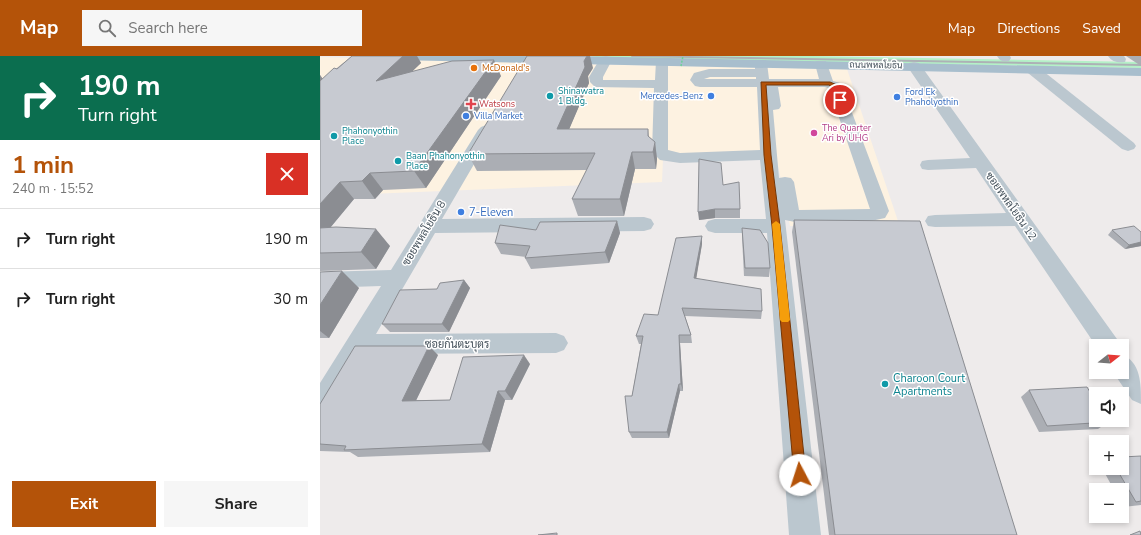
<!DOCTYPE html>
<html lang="en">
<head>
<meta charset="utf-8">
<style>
	:root { --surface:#fff; --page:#f6f6f6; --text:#222; --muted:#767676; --line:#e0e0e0; --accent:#b45309 }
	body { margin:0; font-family:"Nunito Sans",Sarabun,sans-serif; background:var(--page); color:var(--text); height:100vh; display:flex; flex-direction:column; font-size:15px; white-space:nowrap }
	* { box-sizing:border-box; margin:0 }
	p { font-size:13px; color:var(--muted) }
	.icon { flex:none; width:22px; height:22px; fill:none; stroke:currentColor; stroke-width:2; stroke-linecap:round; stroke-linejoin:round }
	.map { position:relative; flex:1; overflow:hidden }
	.sheet { display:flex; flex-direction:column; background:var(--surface); width:320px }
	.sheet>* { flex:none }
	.top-card { background:#0b6e4f; color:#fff; overflow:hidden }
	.needle { width:26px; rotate:73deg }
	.fabs { position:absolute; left:769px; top:283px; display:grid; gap:8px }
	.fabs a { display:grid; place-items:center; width:40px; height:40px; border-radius:0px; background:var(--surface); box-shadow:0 2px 6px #0003; font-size:20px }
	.pin { position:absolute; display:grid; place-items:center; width:34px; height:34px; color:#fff; margin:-17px; border:2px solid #fff; border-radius:50%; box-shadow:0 1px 4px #0007 }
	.me { position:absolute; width:44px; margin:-22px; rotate:355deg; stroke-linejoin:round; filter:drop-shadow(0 0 3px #0008) }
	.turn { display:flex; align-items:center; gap:14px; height:84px; padding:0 12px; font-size:18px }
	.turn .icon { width:52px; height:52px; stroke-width:2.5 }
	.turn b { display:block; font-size:28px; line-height:34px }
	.round { display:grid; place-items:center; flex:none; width:42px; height:42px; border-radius:0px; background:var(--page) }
	.headline { display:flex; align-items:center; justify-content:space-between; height:68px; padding:0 12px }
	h1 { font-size:24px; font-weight:700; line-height:30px; color:var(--accent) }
	.primary-button { display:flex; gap:8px; margin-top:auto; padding:8px 12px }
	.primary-button a { flex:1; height:46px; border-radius:0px; background:var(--accent); color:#fff; font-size:16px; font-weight:700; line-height:46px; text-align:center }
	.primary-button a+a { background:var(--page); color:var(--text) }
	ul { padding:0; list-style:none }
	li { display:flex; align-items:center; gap:12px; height:60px; padding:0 12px; border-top:1px solid var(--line) }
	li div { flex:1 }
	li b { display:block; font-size:15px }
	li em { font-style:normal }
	header { display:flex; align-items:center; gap:24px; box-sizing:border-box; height:56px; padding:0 20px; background:var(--accent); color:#fff }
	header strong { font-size:19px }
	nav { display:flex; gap:22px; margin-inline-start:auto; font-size:14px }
	.search { width:280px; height:36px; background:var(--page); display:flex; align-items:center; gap:10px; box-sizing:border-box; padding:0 14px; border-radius:0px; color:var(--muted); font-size:15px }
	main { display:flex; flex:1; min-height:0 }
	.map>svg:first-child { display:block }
	.commercial { fill:#fdf2e1 }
	.green { fill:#b4f1c7 }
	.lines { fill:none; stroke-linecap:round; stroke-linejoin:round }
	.minor { fill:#bbc7cf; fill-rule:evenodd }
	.major { fill:#a8becd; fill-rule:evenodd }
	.rail { stroke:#adb1b6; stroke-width:2 }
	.path-bridge { stroke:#6bd097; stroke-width:1.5; stroke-dasharray:2 1.5; stroke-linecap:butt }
	.wall { fill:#abaeb4 }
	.shaded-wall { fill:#8b8d92 }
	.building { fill:#c7cad1; stroke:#8b8d92 }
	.route { fill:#b45309; stroke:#753606 }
	.slow { fill:#f59e0b }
	.food-dot { fill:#e8710a; stroke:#fff; stroke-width:1.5 }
	.culture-dot { fill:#0f9aa8; stroke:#fff; stroke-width:1.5 }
	.shop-dot { fill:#3f7fe0; stroke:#fff; stroke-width:1.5 }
	.health-dot { fill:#e0444e; stroke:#fff; stroke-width:1.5 }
	.hotel-dot { fill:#d1479c; stroke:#fff; stroke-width:1.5 }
	.labels { text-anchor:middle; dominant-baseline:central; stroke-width:3; stroke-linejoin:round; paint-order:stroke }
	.far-street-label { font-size:9px; fill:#43505a; stroke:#fff }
	.far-food-label { font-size:9px; fill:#c56008; stroke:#fff; text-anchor:start }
	.far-culture-label { font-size:9px; fill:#0d838f; stroke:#fff; text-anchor:start }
	.far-shop-label { font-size:9px; fill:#366cbe; stroke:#fff; text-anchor:start }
	.far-health-label { font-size:9px; fill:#be3a42; stroke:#fff; text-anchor:start }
	.far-hotel-label { font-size:9px; fill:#b23c85; stroke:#fff; text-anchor:start }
	.street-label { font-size:11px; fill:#43505a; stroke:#fff }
	.shop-label { font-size:11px; fill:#366cbe; stroke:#fff; text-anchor:start }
	.culture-label { font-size:11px; fill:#0d838f; stroke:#fff; text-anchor:start }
</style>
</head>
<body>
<header>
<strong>Map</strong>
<div class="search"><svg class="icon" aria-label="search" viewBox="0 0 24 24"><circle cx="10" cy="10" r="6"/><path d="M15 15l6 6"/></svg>Search here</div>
<nav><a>Map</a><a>Directions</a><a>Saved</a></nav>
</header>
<main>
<section class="sheet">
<div class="top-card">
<div class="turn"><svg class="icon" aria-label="right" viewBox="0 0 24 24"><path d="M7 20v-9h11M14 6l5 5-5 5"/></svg><div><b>190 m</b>Turn right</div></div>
</div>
<div class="headline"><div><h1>1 min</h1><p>240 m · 15:52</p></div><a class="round" style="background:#d93025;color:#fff"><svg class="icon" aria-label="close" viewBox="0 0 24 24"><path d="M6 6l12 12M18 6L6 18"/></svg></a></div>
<ul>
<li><svg class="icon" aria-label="right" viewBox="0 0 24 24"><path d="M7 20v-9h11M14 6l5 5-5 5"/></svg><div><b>Turn right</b></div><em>190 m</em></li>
<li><svg class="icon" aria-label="right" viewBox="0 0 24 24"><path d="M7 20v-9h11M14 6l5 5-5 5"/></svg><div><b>Turn right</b></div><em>30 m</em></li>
</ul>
<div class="primary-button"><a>Exit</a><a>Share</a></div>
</section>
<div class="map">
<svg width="821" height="479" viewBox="0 0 821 479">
	<rect width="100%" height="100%" fill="#eeebeb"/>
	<polygon class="commercial" points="0,1 249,8 527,13 581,174 470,170 457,104 343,103 342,126 0,140"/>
	<polygon class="green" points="267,0 493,0 821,6 821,12 286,2"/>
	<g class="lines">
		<g class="minor">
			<path d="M286 0 291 1 292 4 283 21V24H335L336 5 337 2H347L348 5V94L360 97 440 94 437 31H380L375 30 370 24 374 17 389 13H435V7L436 4H446L447 7 449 23H499L495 8 496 5H506L513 25 520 27 522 30 569 155 565 162 551 165 475 166 465 164 501 479H469L447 177H395L388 175 385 170 388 165 395 163H446L440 104 360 107 340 104 332 96 334 32 275 31 270 26 269 21 281 1ZM390 21H436V23H384ZM458 31H505L509 32 550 153 479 154 474 126 471 122 465 121 459 122 453 54 459 53 461 50Z"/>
			<path d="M677 0H690L691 2 689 5C683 6 680 5 677 0Z"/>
			<path d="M788 0H804L806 3 805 6C798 7 792 6 788 0Z"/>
			<polygon points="594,6 599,7 797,283 801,290 776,290 695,170 615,171 608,170 605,165 608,160 615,159 686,157 656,112 608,114 602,113 600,109 602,105 608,104 650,102 587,10 589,7"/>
			<polygon points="713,10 718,11 814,87 816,90 814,93 808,95 802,93 708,17 706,14 708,11"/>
			<polygon points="166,69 171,71 174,74 122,163 324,161 331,163 334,168 331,173 324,175 115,177 56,278 236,277 244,280 248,287 244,294 236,297 45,298 9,360 0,363 0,327 61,230 0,232 0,216 71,214 158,74 161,71"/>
			<path d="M802 298C821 307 821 327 821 348L812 344 793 316H802Z"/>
		</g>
		<polygon class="major" points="70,0 255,0 821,12 821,20 76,4 72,3"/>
		<polyline class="rail" points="312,0 821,9"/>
		<polyline class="path-bridge" points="361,10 363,0"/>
	</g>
	<g class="wall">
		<polygon points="32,0 97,0 101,7 92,15 181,20 106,132 63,134 55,143 34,143 10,172 70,190 56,213 0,215 0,19 3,23"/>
		<polygon points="806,0 821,0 821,10"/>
		<polygon points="273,12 268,20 269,27 249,73 328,73 329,81 335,86 337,103 336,113 315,113 304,160 258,160 252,143 267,114 157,115 148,98"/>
		<polygon points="403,129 420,153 420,162 395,162 379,164"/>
		<polygon points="474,164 697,479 509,479 472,176"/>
		<polygon points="297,165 300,177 289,207 211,213 205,202 206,201 181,198 175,187 216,174"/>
		<polygon points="422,172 450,212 449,221 424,220 422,181"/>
		<polygon points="792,174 821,176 821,190 805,193 788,179"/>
		<polygon points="382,180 382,188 376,222 442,255 441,263 365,260 371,279 372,287 360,287 363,335 360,335 349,382 312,382 309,376 312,340 321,288 319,288 316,280 338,259"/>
		<polygon points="0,216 39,232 9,282 0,282"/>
		<polygon points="144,224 150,232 129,276 70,276 62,268 117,233"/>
		<polygon points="118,299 96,344 130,344 210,308 192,344 185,344 170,396 38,401 30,396 0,395 0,348"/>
		<polygon points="709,334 788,366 778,373 719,376 701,341"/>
		<polygon points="821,400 821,449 803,451 802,448 802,434 794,434 782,412 802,412"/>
	</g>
	<g class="shaded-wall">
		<polygon points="83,0 97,0 101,7 66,41 56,25"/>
		<polygon points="267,0 270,0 273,12 268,20 269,27 242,90 237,73 264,5"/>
		<polygon points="174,4 181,20 106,132 94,115"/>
		<polygon points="0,19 6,28 0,34"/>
		<polygon points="335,86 337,103 336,113 333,96"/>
		<polygon points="312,96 315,113 304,160 300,143"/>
		<polygon points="50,117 63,134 55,143 42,125"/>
		<polygon points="20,126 34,143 0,184 0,148"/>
		<polygon points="395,153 395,162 379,164 378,156"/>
		<polygon points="297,165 300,177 289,207 285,196"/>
		<polygon points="56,173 70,190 56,213 41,196"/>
		<polygon points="382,180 382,188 375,230 374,222"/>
		<polygon points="821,186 821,190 805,193 809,189"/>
		<polygon points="22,215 39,232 9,282 0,275 0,249"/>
		<polygon points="144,224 150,232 129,276 122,268"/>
		<polygon points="359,279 360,287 363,335 361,328"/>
		<polygon points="109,290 118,299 92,353 82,345"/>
		<polygon points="204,299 210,308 192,344 185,335"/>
		<polygon points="359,328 360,335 349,382 347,376"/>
		<polygon points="178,335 185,344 170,396 162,388"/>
	</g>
	<g class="building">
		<polygon points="32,0 83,0 56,25 132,5 174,4 94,115 50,117 42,125 20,126 0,148 0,25 14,12 17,13"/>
		<polygon points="207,0 267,0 264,5 265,11 237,73 328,73 328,80 335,86 333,96 312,96 300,143 252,143 275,97 148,98"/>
		<polygon points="379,103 401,107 403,129 419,126 420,153 395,153 378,156"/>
		<polygon points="474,164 600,165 697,479 515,479"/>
		<polygon points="297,165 285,196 205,202 210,190 175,187 180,169 216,174 220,166"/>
		<polygon points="814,170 821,176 821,186 809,189 792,174"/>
		<polygon points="16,171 56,173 41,196 0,197 0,172"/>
		<polygon points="422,172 440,174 448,187 450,212 425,212"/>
		<polygon points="382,180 374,222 441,233 442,255 362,252 371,279 359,279 361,328 359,328 347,376 309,376 305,340 312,340 323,280 316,280 324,258 338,259 356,182"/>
		<polygon points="22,215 0,249 0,216"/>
		<polygon points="144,224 122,268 62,268 80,234 117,233 120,227"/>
		<polygon points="35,290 109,290 82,345 130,344 143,301 204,299 185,335 178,335 162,388 24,394 26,390 0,388 0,348"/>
		<polygon points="767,331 776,346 776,364 787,364 788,366 727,370 709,334"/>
		<polygon points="821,400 821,445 816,446 796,412 802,412 802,401"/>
		<polygon points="820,475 821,479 810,479"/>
		<polygon points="237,477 237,479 218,479"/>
	</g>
	<polygon class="route" points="441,26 510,26 517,29 523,44 518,46 512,31 509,29 446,29 451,99 460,170 486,419 484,423 480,425 476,423 474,419 452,170 444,99"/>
	<polygon class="slow" points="456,165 460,168 470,264 468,266 462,266 460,264 452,168"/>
	<circle class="food-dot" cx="154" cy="12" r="4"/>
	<g class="culture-dot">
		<circle cx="230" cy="40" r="4"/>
		<circle cx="14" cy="80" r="4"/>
		<circle cx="78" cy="105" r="4"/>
		<circle cx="565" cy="328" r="4"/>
	</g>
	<g class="shop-dot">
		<circle cx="391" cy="40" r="4"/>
		<circle cx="577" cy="41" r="4"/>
		<circle cx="146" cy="60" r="4"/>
		<circle cx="141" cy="156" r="4"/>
	</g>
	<path class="health-dot" d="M149 42h4v4h4v4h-4v4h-4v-4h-4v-4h4z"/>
	<circle class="hotel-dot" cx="494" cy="77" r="4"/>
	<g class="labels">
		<g class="far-street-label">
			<text transform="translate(556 9) rotate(1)">ถนนพหลโยธิน</text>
		</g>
		<g class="far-food-label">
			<text x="162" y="12">McDonald's</text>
		</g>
		<g class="far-culture-label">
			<text x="238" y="35">Shinawatra<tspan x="238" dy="10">1 Bldg.</tspan></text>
			<text x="22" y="75">Phahonyothin<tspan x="22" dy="10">Place</tspan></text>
			<text x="86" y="100">Baan Phahonyothin<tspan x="86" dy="10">Place</tspan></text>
		</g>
		<g class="far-shop-label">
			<text x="585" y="36">Ford Ek<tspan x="585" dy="10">Phaholyothin</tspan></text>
			<text x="383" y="40" text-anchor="end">Mercedes-Benz</text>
			<text x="154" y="60">Villa Market</text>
		</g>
		<g class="far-health-label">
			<text x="159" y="48">Watsons</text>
		</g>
		<g class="far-hotel-label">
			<text x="502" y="72">The Quarter<tspan x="502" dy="10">Ari by UHG</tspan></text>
		</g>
		<g class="street-label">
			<text transform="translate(691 150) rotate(55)">ซอยพหลโยธิน 12</text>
			<text transform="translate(104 177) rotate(-59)">ซอยพหลโยธิน 8</text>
			<text x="137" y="288">ซอยกันตะบุตร</text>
		</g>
		<g class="shop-label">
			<text x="149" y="156">7-Eleven</text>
		</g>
		<g class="culture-label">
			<text x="573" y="322">Charoon Court<tspan x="573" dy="13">Apartments</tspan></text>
		</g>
	</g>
</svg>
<div class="fabs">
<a><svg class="needle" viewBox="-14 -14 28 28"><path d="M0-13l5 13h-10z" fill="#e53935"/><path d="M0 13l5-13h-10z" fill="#767676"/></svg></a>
<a><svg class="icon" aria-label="sound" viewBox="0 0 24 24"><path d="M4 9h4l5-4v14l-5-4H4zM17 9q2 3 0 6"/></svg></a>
<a>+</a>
<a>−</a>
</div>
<div class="pin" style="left:520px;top:44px;background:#d93025"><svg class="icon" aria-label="arrive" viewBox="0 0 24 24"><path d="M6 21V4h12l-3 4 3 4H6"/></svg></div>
<svg class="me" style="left:480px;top:419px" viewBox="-20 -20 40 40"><circle r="19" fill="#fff"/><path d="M0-13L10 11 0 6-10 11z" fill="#b45309"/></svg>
</div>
</main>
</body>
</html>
